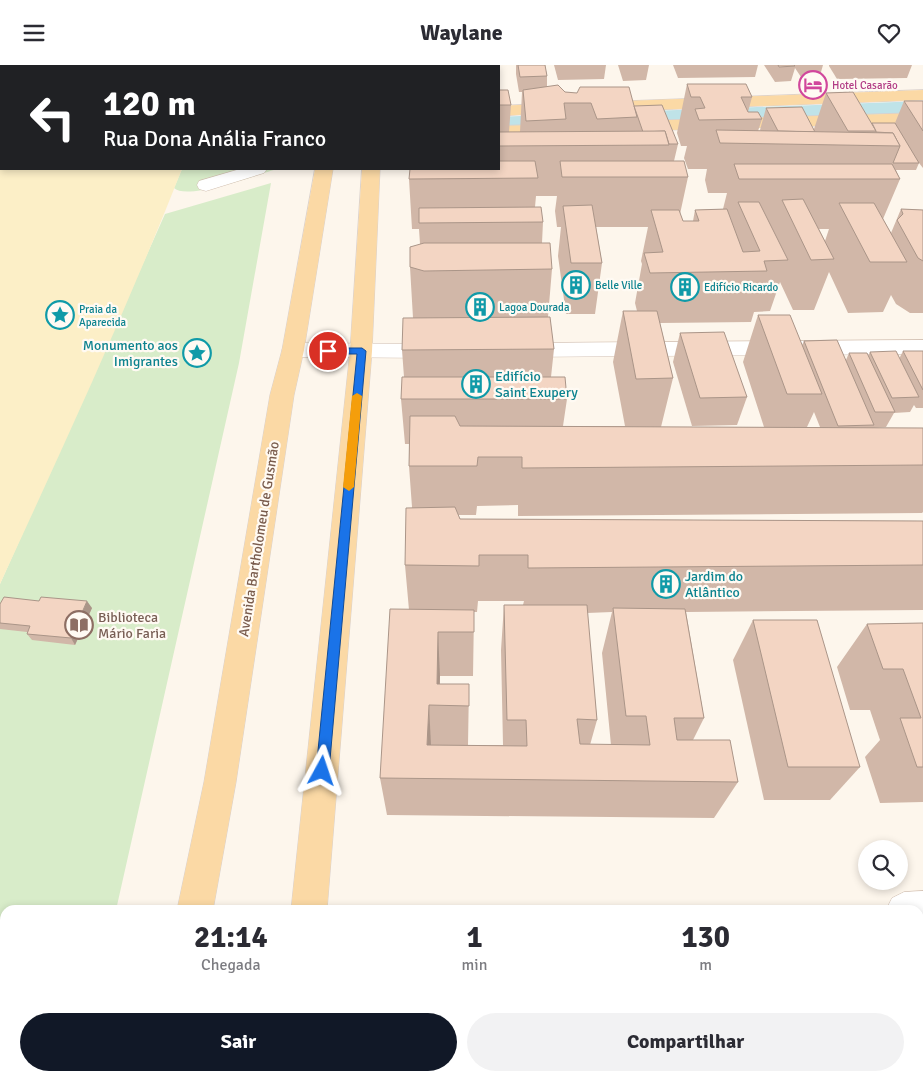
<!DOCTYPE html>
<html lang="pt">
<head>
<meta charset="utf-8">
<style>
	:root { --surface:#fff; --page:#f2f2f3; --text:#2b2b33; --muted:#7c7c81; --accent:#111827 }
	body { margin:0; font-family:Signika,sans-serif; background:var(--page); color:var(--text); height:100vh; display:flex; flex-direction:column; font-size:19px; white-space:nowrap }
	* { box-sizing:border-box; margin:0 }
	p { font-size:16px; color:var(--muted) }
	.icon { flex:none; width:28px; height:28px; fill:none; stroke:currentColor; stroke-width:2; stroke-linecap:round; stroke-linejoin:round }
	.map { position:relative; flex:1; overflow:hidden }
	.side { position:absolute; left:0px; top:840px; width:924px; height:176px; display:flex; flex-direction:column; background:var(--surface); border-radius:15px 15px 0 0; box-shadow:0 2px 8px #0003 }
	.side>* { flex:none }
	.hud { position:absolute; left:0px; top:0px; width:500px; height:105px; box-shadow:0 2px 8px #0003; background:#202124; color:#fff; overflow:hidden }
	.buttons { position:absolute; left:858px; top:775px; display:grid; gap:10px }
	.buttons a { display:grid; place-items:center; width:50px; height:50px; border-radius:50%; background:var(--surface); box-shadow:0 2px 8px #0003; font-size:25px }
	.pin { position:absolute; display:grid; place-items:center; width:42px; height:42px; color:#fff; margin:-21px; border:2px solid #fff; border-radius:50%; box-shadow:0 1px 5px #0007 }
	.me { position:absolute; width:55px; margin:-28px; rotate:5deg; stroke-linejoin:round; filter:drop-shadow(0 0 4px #0008) }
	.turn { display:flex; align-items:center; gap:18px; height:105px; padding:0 20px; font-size:22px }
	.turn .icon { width:65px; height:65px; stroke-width:2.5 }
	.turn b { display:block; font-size:35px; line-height:42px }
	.eta { display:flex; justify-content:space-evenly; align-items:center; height:85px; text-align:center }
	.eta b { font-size:30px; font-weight:800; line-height:35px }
	.cta { display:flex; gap:10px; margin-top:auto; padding:10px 20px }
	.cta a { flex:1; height:58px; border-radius:30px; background:var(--accent); color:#fff; font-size:20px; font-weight:800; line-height:58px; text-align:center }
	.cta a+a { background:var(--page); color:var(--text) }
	header { display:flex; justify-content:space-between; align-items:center; height:65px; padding:0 20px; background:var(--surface); font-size:22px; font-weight:800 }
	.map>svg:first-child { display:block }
	.green { fill:#d8ecc9 }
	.sand { fill:#fcefc7 }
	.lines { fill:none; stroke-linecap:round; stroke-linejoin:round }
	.canal { fill:#bfe3e8; fill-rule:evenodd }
	.minor-casing { stroke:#d1beb0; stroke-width:1 }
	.major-casing { stroke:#dad1cd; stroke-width:1 }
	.minor { fill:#fff; fill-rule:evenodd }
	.major { fill:#fbd9a5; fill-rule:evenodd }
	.wall { fill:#d1b7a8; fill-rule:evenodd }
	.shaded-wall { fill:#aa9588 }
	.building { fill:#f3d5c3; stroke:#aa9588 }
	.route { fill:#1a73e8; stroke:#114b97 }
	.slow { fill:#f59e0b }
	.labels { text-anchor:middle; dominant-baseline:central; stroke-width:4.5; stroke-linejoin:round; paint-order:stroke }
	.far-hotel-label { font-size:11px; fill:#b23c85; stroke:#fffaf3; text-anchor:start }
	.far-culture-label { font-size:11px; fill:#0d838f; stroke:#fffaf3; text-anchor:start }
	.culture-label { font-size:14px; fill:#0d838f; stroke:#fffaf3; text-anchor:start }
	.street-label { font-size:14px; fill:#7a5c4d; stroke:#fffaf3 }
	.education-label { font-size:14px; fill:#785e54; stroke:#fffaf3; text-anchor:start }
</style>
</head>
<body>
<header><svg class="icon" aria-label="menu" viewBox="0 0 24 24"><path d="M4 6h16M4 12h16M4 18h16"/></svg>Waylane<svg class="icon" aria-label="heart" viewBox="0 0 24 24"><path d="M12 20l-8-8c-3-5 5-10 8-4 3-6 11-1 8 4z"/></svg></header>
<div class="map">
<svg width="923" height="1016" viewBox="0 0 923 1016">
	<rect width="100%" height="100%" fill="#fdf6ec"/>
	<g class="green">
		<path d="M182 104H277C259 109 187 136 174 123Z"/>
		<polygon points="271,118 239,298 116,845 5,845 5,1011 76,1011 75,1016 0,1016 0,519 165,149"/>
	</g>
	<path class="sand" d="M0 0H225L1 1V104H182C127 244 63 382 0 519Z"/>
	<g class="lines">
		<g class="canal">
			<polygon points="923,36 923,48 623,59 616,57 613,53 616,49 623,47"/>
			<polygon points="566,49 573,51 576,55 573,59 499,64 499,52"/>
		</g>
		<defs>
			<g id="minor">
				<polygon points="240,104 267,104 264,108 206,126 199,124 197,120 199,116"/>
				<polygon points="923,275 923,289 517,292 509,290 506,285 509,280 517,278"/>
				<polygon points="293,278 439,279 447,281 450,286 447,291 439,293 293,292 285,290 282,285 285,280"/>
				<polygon points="923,826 923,862 919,862 919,845 886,845 892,833 904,827"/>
			</g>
			<g id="major">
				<rect x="332" y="0" width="16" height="1"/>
				<rect x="367" y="0" width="16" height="1"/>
				<polygon points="923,25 923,35 625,46 619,45 617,41 619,37 625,36"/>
				<polygon points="559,38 565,39 567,43 565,47 499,51 499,41"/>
				<polygon points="923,48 923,58 633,66 627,65 624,61 627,57 633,56"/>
				<polygon points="557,59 563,60 566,64 563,68 499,71 499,61"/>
				<polygon points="315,104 333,104 304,285 294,330 236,717 213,845 177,845 204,717 270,330 282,285"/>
				<polygon points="362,104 380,104 372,286 327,845 291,845 350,286"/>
				<polygon points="144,1011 183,1011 183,1016 143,1016"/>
				<polygon points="271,1011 310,1011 310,1016 270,1016"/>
			</g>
		</defs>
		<use href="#minor" class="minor-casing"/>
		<use href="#major" class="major-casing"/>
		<use href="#minor" class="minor"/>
		<use href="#major" class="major"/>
	</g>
	<g class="wall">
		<rect x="399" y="0" width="81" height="1"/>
		<path d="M516 0H545L547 11V22L565 27 634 41 678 79 674 96 688 112 680 149 683 156H693L695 145 723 144 727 128H708L705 115 707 104H688L684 93 687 81H681L677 68 687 19 752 32 748 47 762 54 758 66H761L760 65 766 43 814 64 826 28 872 58H895L904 36H923V103L919 98 916 105H896L900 114 883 154 891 168 901 144 923 145V248H910L896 239 891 230 883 247 848 248 829 207 814 245H793L780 217 770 246 754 247 751 257 660 258 673 313 661 362H764L743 297 758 250 802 280 804 276 846 295 849 288 868 291 870 287 899 294 903 286H923V343H916L914 340 910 347 894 348 886 362 873 363H923V447L922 448 518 451V440L477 441 476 450H458L460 454 923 456V545L686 547 704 653 693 675 738 717 714 753 387 750 380 713 409 545 405 500 412 442 409 401V379H405L401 334 404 312 402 285 415 253H413L410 202 420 179 419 164H412L409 114 499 104V25L511 40 509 67H520L522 27H519L516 9ZM536 131H557L555 146 557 162H561L558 191 566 249H595L602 198 596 162H648L641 196 642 199 635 238 637 246H623L613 297 625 361H563L567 334 551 312 554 284 548 252 552 204 542 178 543 157 535 142ZM819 164H829L825 176ZM814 347 820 362H807ZM478 536H524L523 540H504L501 585 503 680H468L469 619H440V611H473L474 547H477ZM612 547 602 588 611 680H590L597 655 587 548Z"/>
		<polygon points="554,0 606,0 604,14 558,15"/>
		<polygon points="618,0 649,0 646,15 623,16"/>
		<polygon points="673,0 758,0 755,12 678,13"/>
		<polygon points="764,0 823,0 819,14 803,15 795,3 791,16 775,17"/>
		<polygon points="829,0 912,0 907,13 837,14 829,1"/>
		<polygon points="680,268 747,332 737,360 692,361 673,297"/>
		<polygon points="0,539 92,543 75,580 32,575 27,569 27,567 0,564"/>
		<polygon points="753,555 860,702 830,735 764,735 733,595"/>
		<polygon points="923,558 923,737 880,738 865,692 880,675 870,645 850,645 837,602 867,559"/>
		<polygon points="919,877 923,877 923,1016 881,1016 880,1011 919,1011"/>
		<polygon points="772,1011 849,1011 850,1016 773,1016"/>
	</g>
	<g class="shaded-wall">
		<polygon points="87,536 92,543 75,580 71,573"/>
		<polygon points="438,567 440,611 439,640 437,619"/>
		<polygon points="429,640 431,680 427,680"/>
	</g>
	<g class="building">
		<polygon points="518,0 545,0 547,11 520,12"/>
		<polygon points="778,0 794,0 795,1 779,2"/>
		<polygon points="687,19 746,19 752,32 741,32 748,47 758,47 762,54 699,55 695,44 705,43 700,32 691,32"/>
		<polygon points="558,20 565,27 577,28 580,22 629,22 637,52 597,54 591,38 564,38 566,54 526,56 523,25"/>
		<polygon points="499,25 508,25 511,40 499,40"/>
		<polygon points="853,27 876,66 848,66 826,28"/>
		<polygon points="904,36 923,36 923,66"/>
		<polygon points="662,40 678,79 669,79 665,66 643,67 634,41"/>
		<polygon points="802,42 815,67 778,66 766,43"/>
		<polygon points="872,58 895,58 919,98 893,98 900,81 893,68 876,67 876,66"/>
		<polygon points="716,65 893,68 900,81 720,78"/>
		<polygon points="665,66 669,80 499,81 499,67"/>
		<polygon points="499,96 535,96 538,113 409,114 410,104 499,104"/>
		<polygon points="560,96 684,96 688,112 562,112"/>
		<polygon points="734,99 892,99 900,114 739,114"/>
		<polygon points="803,134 834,194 811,195 782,135"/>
		<polygon points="738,137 759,137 788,195 764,196 767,206 650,208 644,188 663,187 651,145 679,145 683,156 699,156 695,145 727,144 743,187 760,186"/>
		<polygon points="839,138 874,138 907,197 870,197"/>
		<polygon points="592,140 602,198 571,198 563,141"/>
		<polygon points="541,142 543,157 419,158 419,143"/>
		<polygon points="901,144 923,145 923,196 918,193 897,155 903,149"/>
		<polygon points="424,178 550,178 552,204 424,206 410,202 410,182"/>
		<polygon points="623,246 657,246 673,313 636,314"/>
		<polygon points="758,250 790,250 822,329 787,329"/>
		<polygon points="550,252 554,284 402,285 403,253"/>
		<polygon points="724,267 747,332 700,333 680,268"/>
		<polygon points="837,275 874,360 838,361 804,276"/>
		<polygon points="896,286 919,332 892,333 870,287"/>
		<polygon points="903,286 923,286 923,325"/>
		<polygon points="849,288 867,288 895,347 875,347"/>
		<polygon points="402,312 565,312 567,334 401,334"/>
		<polygon points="410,351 455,351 460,361 923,363 923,400 522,403 522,392 478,392 477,401 409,401"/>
		<polygon points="455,442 460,454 923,456 923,500 528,503 528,490 479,490 479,501 405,500 406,443"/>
		<polygon points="4,532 39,536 41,532 87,536 71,573 27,569 30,561 0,558 0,539"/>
		<polygon points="504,540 587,540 597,655 577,654 580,679 650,680 646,651 626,651 613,543 685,544 704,653 674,653 677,675 730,675 738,717 380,713 390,544 474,545 474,567 438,567 437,619 469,619 469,641 429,640 427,680 527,681 526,655 507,655"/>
		<polygon points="753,555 817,555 860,702 788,702"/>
		<polygon points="923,558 923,702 917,702 900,653 921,653 903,604 883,604 867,559"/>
		<polygon points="919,877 923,877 923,991 919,979"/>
		<polygon points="783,1011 849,1011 850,1016 784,1016"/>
	</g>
	<polygon class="route" points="324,283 362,283 366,286 329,706 327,710 322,712 318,710 316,706 357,289 328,289 323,286"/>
	<polygon class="slow" points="357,328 362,331 354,422 349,426 343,422 352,331"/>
	<defs>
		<symbol id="hotel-ring" viewBox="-11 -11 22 22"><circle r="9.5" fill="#fffaf3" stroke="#d1479c" stroke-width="1.5"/><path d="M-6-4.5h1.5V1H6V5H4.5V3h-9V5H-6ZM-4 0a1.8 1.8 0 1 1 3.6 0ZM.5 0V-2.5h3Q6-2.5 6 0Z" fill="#d1479c"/></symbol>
		<symbol id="building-ring" viewBox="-11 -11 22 22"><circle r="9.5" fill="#fffaf3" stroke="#0f9aa8" stroke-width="1.5"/><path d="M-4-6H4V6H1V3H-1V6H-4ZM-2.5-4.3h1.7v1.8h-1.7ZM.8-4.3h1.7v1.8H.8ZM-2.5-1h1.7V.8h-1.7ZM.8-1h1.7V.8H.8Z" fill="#0f9aa8"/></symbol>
		<symbol id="sight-ring" viewBox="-11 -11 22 22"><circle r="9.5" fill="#fffaf3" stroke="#0f9aa8" stroke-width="1.5"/><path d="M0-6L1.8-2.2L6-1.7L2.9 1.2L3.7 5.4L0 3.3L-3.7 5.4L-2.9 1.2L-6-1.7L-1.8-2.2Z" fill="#0f9aa8"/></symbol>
		<symbol id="library-ring" viewBox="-11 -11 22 22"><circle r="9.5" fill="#fffaf3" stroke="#8d6e63" stroke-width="1.5"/><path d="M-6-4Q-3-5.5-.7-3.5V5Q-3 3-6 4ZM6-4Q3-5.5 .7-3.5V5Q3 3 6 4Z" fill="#8d6e63"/></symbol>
	</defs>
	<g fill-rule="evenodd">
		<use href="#hotel-ring" x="797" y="4" width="32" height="32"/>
		<use href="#building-ring" x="560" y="204" width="32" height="32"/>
		<use href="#building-ring" x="669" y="206" width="32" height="32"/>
		<use href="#building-ring" x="464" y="226" width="32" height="32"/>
		<use href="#sight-ring" x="44" y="234" width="32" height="32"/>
		<use href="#sight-ring" x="181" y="272" width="32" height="32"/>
		<use href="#building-ring" x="460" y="303" width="32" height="32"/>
		<use href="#building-ring" x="650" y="503" width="32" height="32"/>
		<use href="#library-ring" x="63" y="544" width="32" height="32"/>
	</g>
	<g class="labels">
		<g class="far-hotel-label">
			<text x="832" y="20">Hotel Casarão</text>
		</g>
		<g class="far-culture-label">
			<text x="595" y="220">Belle Ville</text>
			<text x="704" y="222">Edifício Ricardo</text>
			<text x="499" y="242">Lagoa Dourada</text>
			<text x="79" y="244">Praia da<tspan x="79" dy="13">Aparecida</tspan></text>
		</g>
		<g class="culture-label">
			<text x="178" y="280" text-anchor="end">Monumento aos<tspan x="178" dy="16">Imigrantes</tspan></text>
			<text x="495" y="311">Edifício<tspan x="495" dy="16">Saint Exupery</tspan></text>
			<text x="685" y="511">Jardim do<tspan x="685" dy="16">Atlântico</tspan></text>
		</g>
		<g class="street-label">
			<text transform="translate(259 474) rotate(-81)">Avenida Bartholomeu de Gusmão</text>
		</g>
		<g class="education-label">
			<text x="98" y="552">Biblioteca<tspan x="98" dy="16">Mário Faria</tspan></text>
		</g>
	</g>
</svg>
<div class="buttons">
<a><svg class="icon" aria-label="search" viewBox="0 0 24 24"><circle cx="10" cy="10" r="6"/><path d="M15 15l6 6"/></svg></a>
</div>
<div class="pin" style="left:328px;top:286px;background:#d93025"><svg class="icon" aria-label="arrive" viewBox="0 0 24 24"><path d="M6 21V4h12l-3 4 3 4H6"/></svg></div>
<svg class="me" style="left:322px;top:706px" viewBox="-20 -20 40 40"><path d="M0-17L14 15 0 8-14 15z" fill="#1a73e8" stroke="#fff" stroke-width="4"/></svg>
<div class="hud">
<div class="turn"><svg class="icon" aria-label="left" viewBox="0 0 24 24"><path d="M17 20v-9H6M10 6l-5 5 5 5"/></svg><div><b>120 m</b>Rua Dona Anália Franco</div></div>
</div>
<section class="side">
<div class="eta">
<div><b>21:14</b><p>Chegada</p></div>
<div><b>1</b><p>min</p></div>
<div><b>130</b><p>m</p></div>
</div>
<div class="cta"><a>Sair</a><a>Compartilhar</a></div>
</section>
</div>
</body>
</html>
